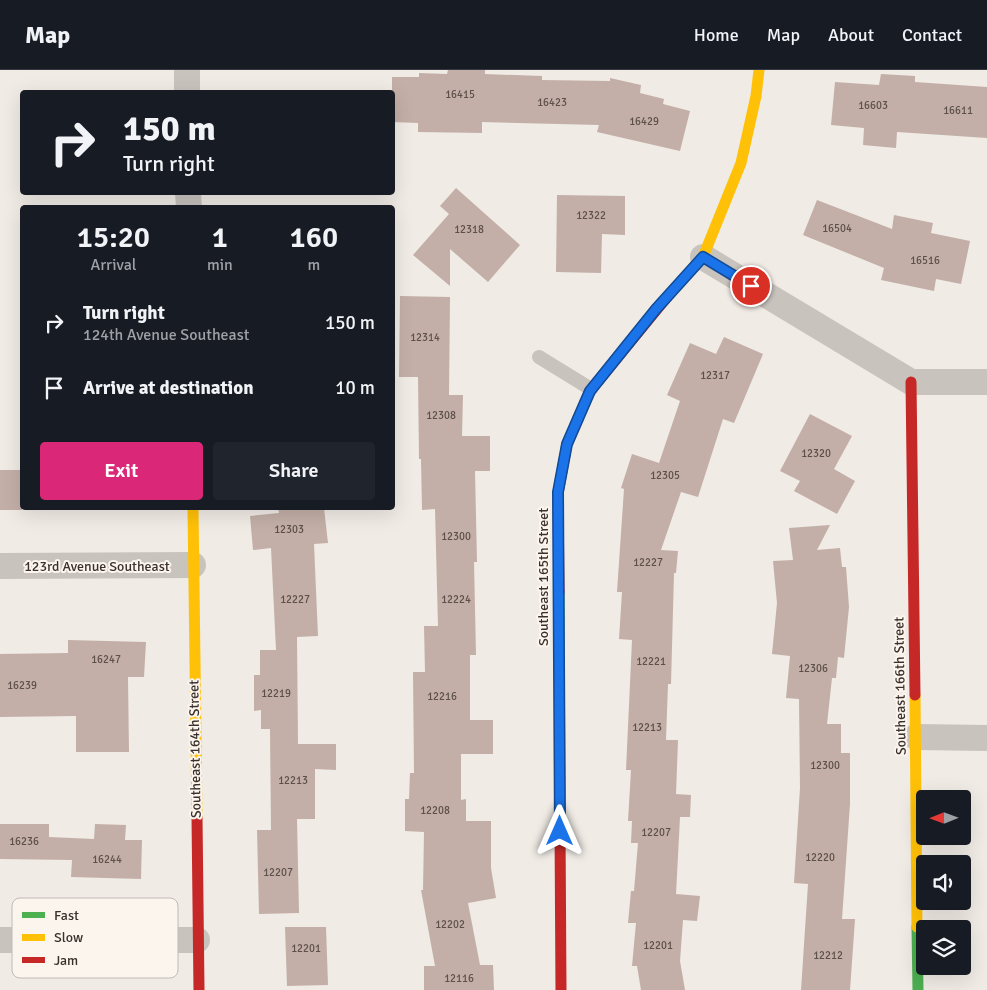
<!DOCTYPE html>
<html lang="en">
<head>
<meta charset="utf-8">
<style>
	:root { --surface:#171b24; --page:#20242c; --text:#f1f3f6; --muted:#9ea1a6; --line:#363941; --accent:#db2777 }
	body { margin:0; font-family:Signika,sans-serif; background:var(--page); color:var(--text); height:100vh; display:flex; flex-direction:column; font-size:19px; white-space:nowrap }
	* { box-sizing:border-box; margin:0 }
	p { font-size:16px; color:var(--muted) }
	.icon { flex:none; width:28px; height:28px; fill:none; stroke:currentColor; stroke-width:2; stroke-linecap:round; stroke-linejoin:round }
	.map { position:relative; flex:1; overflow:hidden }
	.side { position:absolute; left:20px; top:135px; width:375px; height:305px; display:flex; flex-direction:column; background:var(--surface); border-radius:5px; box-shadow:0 5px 20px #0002 }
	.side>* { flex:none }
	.top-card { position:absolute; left:20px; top:20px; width:375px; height:105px; border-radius:5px; box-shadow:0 5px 20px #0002; background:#171b24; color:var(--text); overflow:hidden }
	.needle { width:32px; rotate:269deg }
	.buttons { position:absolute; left:916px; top:720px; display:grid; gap:10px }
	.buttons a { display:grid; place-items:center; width:55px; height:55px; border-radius:5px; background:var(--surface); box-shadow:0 5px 20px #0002; font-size:25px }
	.pin { position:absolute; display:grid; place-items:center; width:42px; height:42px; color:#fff; margin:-21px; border:2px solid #fff; border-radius:50%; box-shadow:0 1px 5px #0007 }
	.me { position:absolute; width:55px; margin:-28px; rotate:0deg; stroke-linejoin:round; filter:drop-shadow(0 0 4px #0008) }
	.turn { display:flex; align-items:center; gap:18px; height:105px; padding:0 20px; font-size:22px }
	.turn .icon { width:65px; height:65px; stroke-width:2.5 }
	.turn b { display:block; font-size:35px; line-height:42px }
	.eta { display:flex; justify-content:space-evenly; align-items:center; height:85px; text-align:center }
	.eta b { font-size:30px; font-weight:600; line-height:35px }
	.action { display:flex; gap:10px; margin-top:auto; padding:10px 20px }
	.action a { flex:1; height:58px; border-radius:5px; background:var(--accent); color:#fff; font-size:20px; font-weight:600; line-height:58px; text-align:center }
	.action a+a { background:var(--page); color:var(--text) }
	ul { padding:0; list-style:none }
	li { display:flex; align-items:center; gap:15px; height:65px; padding:0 20px }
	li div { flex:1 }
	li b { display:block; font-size:19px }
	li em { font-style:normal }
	header { display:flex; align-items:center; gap:30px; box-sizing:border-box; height:70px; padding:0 25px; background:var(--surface); border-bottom:1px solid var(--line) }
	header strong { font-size:24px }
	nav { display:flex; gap:28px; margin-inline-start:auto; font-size:18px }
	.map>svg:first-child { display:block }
	.building { fill:#c3afa7 }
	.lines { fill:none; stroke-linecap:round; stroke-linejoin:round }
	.lane { stroke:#c9c3be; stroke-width:14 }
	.street { stroke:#c9c3be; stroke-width:26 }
	.fast { stroke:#4caf50; stroke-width:11 }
	.slow { stroke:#ffc107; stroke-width:11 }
	.jam { stroke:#c62828; stroke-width:11 }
	.route-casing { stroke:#114b97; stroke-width:12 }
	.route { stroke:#1a73e8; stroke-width:9 }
	.labels { text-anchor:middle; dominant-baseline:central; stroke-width:4; stroke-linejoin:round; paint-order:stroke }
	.number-label { font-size:11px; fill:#5d504a }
	.street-label { font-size:14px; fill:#3b302b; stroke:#fbf5ee }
	.key { fill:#fbf5ee; stroke:#c1bab4; stroke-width:1 }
	.key-label { font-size:14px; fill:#3b302b }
</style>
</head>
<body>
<header>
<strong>Map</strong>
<nav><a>Home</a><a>Map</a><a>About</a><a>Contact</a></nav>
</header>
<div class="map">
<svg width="987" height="920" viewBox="0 0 987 920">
	<rect width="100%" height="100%" fill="#f0ebe5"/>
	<g class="building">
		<polygon points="448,0 485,0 485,4 542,6 542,10 610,11 610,8 641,15 640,23 664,29 663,34 690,41 680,81 597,62 599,55 482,52 482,63 418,62 418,53 392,52 392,7 419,7 419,3 447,4"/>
		<polygon points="881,4 915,6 915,12 987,17 987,68 897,62 896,78 863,75 864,58 831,55 835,12 879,15"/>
		<polygon points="456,118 520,175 488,212 450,179 450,216 413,185 449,144 440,136"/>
		<polygon points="557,125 625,126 625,165 602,164 601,203 556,202"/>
		<polygon points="817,130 892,159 894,145 933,153 931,163 970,171 961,214 936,209 934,221 881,210 884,198 803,165"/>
		<polygon points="400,226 450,227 449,325 463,325 462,366 490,366 490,401 475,401 477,492 474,492 476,585 470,585 470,650 493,650 493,684 461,684 461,730 466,729 466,751 491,751 491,798 496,828 468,833 480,895 493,895 494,920 424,920 424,896 435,896 421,820 423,820 424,762 405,761 405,729 409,729 410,703 414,703 413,602 425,602 424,556 438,556 435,439 422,440 421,389 419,389 418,307 399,307"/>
		<polygon points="724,267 763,284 734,353 723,349 698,427 681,422 661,480 678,481 676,503 674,503 671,614 668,614 666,670 678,670 676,724 691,725 690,747 680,747 676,824 700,826 697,851 683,850 680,891 685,920 641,920 637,896 632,896 636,853 628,853 631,821 634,821 638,773 631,773 632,751 628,751 631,700 626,700 632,570 619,569 622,522 617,522 624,419 621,418 632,384 659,393 680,331 667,325 690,273 716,284"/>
		<polygon points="810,344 852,366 834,399 855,411 837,444 794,421 800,411 780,401"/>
		<rect x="0" y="400" width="22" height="40"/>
		<polygon points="278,438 324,438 328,473 314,474 318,566 297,567 298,674 336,674 336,700 315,699 315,749 297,749 299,843 259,844 257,760 271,760 270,659 261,659 261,640 254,641 254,605 260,605 260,580 276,580 271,478 253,480 250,446 279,443"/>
		<polygon points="830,455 817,480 840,478 842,497 846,497 849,537 844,588 838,587 836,608 832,608 827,654 841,654 841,683 850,683 850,734 842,849 855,849 850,920 801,920 808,814 794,813 800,718 799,629 786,628 790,586 772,584 777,533 773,491 793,490 789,458"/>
		<polygon points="68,570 146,572 144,607 128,607 129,682 76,682 76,646 0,647 0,584 68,583"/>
		<polygon points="0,754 49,754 49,767 94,769 95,754 126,755 125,770 142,770 141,809 71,807 72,790 0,789"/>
		<polygon points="285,857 326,857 328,915 287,916"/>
	</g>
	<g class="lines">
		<polyline class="lane" points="539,287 591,319"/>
		<g class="street">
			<polyline points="187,0 187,22"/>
			<polyline points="188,122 189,138"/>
			<polyline points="703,187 911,312 987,312"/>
			<polyline points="0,496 193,495"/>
			<polyline points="916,667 987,668"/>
			<polyline points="0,870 197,870"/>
		</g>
		<g class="fast">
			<polyline points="559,522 560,756"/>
			<polyline points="917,857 918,920"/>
		</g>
		<g class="slow">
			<polyline points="667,227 703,187 741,93 756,26 759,0"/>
			<polyline points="193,438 197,747"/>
			<polyline points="915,625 917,857"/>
		</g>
		<g class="jam">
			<polyline points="911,312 915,625"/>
			<polyline points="559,522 558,423 567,374 590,321 667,227"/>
			<polyline points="197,747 199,920"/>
			<polyline points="560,756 561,920"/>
		</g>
	</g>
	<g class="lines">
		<defs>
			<polyline id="route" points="560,761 558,422 567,374 590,321 656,239 703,187 751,216"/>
		</defs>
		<use href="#route" class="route-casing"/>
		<use href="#route" class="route"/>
	</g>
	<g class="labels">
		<g class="number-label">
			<text x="460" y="24">16415</text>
			<text x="552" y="32">16423</text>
			<text x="873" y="35">16603</text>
			<text x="958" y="40">16611</text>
			<text x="644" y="51">16429</text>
			<text x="591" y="145">12322</text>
			<text x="837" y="158">16504</text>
			<text x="469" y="159">12318</text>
			<text x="925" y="190">16516</text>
			<text x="425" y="267">12314</text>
			<text x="715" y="305">12317</text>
			<text x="441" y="345">12308</text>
			<text x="816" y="383">12320</text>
			<text x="665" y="405">12305</text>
			<text x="289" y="459">12303</text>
			<text x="456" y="466">12300</text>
			<text x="648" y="492">12227</text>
			<text x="295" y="529">12227</text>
			<text x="456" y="529">12224</text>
			<text x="106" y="589">16247</text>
			<text x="651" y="591">12221</text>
			<text x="813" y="598">12306</text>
			<text x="22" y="615">16239</text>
			<text x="276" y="623">12219</text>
			<text x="442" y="626">12216</text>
			<text x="647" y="657">12213</text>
			<text x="825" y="695">12300</text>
			<text x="293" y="710">12213</text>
			<text x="435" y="740">12208</text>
			<text x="656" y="762">12207</text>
			<text x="24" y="771">16236</text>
			<text x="820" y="787">12220</text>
			<text x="107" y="789">16244</text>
			<text x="278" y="802">12207</text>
			<text x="450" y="854">12202</text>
			<text x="658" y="875">12201</text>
			<text x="306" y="878">12201</text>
			<text x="828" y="885">12212</text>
			<text x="459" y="908">12116</text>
		</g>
		<g class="street-label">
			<text x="97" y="496">123rd Avenue Southeast</text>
			<text transform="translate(543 507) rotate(-90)">Southeast 165th Street</text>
			<text transform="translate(900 616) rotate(-91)">Southeast 166th Street</text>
			<text transform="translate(195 679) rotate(-91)">Southeast 164th Street</text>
		</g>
	</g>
	<rect x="12" y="828" width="166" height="80" rx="8" class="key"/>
	<rect x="22" y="842" width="23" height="6" fill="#4caf50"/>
	<rect x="22" y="864" width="23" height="7" fill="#ffc107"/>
	<rect x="22" y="887" width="23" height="6" fill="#c62828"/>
	<g class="key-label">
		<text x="54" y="850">Fast</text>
		<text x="54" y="872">Slow</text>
		<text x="54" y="895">Jam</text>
	</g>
</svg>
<div class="buttons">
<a><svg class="needle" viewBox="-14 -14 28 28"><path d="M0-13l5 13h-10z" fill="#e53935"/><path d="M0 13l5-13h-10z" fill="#9ea1a6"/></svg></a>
<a><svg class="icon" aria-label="sound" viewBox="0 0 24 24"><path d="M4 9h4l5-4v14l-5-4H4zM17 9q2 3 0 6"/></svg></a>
<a><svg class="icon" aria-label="layers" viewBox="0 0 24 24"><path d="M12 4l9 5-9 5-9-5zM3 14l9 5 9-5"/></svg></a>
</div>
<div class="pin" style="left:751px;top:216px;background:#d93025"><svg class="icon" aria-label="arrive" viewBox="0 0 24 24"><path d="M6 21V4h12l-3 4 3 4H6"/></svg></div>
<svg class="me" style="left:560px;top:761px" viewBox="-20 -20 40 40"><path d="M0-17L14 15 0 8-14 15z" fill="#1a73e8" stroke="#fff" stroke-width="4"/></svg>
<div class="top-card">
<div class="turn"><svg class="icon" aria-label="right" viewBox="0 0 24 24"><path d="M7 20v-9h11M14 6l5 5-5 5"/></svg><div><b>150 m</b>Turn right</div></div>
</div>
<section class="side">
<div class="eta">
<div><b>15:20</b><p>Arrival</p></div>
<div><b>1</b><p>min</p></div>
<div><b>160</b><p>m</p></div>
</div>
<ul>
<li><svg class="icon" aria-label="right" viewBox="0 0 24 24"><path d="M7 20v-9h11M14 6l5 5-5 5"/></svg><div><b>Turn right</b><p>124th Avenue Southeast</p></div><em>150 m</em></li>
<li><svg class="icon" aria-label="arrive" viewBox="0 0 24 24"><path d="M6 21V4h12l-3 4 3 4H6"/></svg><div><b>Arrive at destination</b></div><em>10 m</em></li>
</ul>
<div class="action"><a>Exit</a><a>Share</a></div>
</section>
</div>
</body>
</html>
